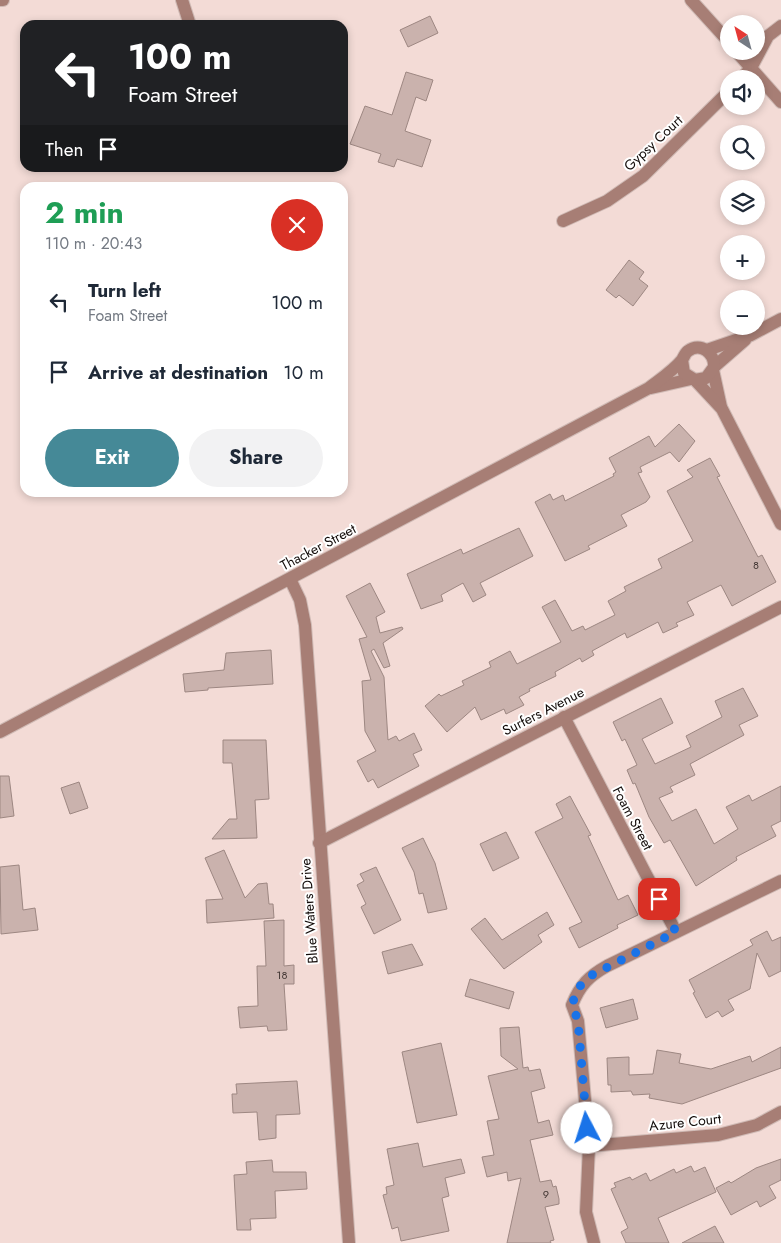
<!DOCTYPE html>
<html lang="en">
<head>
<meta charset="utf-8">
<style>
	:root { --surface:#fff; --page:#f2f2f3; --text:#1f2937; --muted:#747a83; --accent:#458997 }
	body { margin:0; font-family:Jost,sans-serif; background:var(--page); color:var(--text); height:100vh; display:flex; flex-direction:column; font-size:19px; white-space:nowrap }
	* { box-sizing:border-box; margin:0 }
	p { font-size:16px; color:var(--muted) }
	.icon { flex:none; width:28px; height:28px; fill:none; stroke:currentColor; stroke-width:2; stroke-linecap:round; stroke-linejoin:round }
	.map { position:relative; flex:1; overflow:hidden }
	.sheet { position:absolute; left:20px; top:182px; width:328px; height:315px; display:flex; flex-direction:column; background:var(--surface); border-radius:15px; box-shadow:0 2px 8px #0003 }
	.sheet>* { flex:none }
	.hud { position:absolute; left:20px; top:20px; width:328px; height:152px; border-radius:15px; box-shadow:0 2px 8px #0003; background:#202124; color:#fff; overflow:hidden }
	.needle { width:32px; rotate:324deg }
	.fabs { position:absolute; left:720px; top:15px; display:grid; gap:10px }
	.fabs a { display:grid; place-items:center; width:45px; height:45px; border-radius:50%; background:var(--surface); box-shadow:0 2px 8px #0003; font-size:25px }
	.pin { position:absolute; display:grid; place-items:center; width:42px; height:42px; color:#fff; margin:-21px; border-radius:10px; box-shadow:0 2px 8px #0006 }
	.me { position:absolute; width:55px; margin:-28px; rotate:355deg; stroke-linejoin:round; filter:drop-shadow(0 0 4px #0008) }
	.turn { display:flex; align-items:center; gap:18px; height:105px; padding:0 25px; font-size:22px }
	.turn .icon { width:65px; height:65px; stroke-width:2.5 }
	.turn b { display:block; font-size:35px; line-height:42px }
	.then { display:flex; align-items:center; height:48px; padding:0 25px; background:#0003; gap:10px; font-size:19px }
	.round { display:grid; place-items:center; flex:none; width:52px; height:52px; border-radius:26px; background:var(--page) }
	.head { display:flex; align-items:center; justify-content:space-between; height:85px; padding:0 25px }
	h1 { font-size:30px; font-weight:700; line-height:38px; color:#1e9e55 }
	.primary-button { display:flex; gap:10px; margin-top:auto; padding:10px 25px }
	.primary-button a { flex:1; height:58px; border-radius:30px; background:var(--accent); color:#fff; font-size:20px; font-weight:700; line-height:58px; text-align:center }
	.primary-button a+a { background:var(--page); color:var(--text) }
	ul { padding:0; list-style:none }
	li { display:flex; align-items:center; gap:15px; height:70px; padding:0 25px }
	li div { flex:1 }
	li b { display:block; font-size:19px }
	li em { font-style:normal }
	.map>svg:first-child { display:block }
	.building { fill:#cab2ad; stroke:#9d8782 }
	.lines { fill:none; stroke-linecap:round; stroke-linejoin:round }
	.minor-casing { stroke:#cfbab5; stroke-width:14 }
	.minor { stroke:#a77e75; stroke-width:12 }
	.route { stroke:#1a73e8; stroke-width:9; stroke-dasharray:0 16.2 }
	.labels { text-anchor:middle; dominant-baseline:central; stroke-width:4; stroke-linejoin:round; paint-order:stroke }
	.number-label { font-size:11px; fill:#403532 }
	.street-label { font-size:14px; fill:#120b09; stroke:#fff }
</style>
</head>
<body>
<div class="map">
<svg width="781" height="1243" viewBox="0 0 781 1243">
	<rect width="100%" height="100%" fill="#f3dbd6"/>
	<g class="building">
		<polygon points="430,16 438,33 408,47 400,30"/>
		<polygon points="406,72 433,80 426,101 416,97 405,131 431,140 422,167 397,159 394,167 378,162 381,154 350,144 365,106 392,115"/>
		<polygon points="629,260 644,272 639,279 648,286 633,306 619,295 616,298 606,290"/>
		<polygon points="679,424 695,441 679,462 670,452 640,467 642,472 638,473 650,497 646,502 621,515 627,526 588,546 590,549 565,561 535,502 550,494 553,500 563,495 565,501 614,476 613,474 616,472 609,458 649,436 655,447"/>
		<polygon points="710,458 720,476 717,477 758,557 762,555 776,582 732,606 721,585 687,602 694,615 676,623 678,626 663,633 658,622 627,638 625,633 592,651 594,655 582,662 580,658 555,672 556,676 529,689 530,691 519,697 524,705 506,714 504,709 481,720 475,707 447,732 425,706 439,694 441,696 464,685 462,681 491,667 489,662 510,651 517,664 561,642 542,607 555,600 572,631 583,626 585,630 615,615 608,601 626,591 624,587 662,568 658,559 693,541 667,491 693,477 687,470"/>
		<polygon points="519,528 533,556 480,583 486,595 473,602 463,583 441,595 443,601 421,609 407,574 461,549 463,554"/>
		<polygon points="370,583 385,612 376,617 380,633 402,627 403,629 383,643 390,666 384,668 374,649 371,651 384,677 388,740 396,736 399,741 414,733 422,750 413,754 419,766 378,788 373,779 368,782 357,761 376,751 365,731 362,681 371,680 359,639 367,637 346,596"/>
		<polygon points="271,650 273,684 208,688 208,690 185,692 183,674 224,670 226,653"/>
		<polygon points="743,688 758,716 739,725 744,735 690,764 695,775 670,787 673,792 659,798 672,821 696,809 714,844 738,829 726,807 749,795 752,801 781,786 781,821 771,826 776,836 736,857 737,860 696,886 670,840 664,843 649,817 635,783 633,784 627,770 637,765 625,739 622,741 613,722 661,698 673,723 642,739 655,764 691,747 686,736 722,717 715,701"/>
		<polygon points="223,740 266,740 269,799 255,800 257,838 212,839 229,819 237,819 232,763 223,763"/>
		<polygon points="0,776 9,776 14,816 0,818"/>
		<polygon points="79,782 88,808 70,814 61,788"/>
		<polygon points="570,796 591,835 588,836 618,900 628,895 638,915 617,925 618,928 579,948 569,928 582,922 535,832 563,818 556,804"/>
		<polygon points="506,832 519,858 493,871 480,844"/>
		<polygon points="423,838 435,863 447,909 428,913 423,893 419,894 414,872 402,848"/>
		<polygon points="224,850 245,898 258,884 267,883 269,904 273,904 274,918 207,923 206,900 223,899 205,858"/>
		<polygon points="19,865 23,910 35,908 38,930 1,934 0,867"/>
		<polygon points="376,867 401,920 374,934 361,907 366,904 357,885 364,881 360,874"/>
		<polygon points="547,912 554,925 538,935 542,942 504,969 471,929 485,918 502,940"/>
		<polygon points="284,920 284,966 294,965 294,984 284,984 287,1030 268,1031 267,1026 240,1028 238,1007 258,1006 257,966 266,966 264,921"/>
		<polygon points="767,931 772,941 781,937 781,971 769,977 757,953 750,989 728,1000 734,1010 722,1017 718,1011 706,1018 693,993 695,992 689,980 753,945 750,940"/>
		<polygon points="412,944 423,965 388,974 382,952"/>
		<polygon points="470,979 514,992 509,1009 465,996"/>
		<polygon points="633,999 638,1019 606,1028 600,1008"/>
		<polygon points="519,1027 523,1068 528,1067 529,1071 540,1069 545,1088 531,1092 538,1123 549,1120 553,1135 530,1140 540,1182 551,1180 553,1187 556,1186 559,1199 559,1204 545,1207 554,1240 550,1241 551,1243 507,1243 521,1178 508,1181 507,1172 487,1177 482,1157 494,1155 487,1121 499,1119 488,1076 518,1069 501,1056 500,1028"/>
		<polygon points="441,1043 457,1115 417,1123 402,1052"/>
		<polygon points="781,1047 781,1068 682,1104 649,1098 650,1094 633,1095 631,1091 611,1092 611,1085 608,1085 607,1058 629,1057 629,1075 653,1074 657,1050 681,1054 679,1063 711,1069 750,1056 752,1062"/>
		<polygon points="297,1081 300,1114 276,1115 276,1138 259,1140 257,1112 233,1113 232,1094 237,1094 236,1084"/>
		<polygon points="418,1143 423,1167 461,1159 465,1173 445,1178 449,1196 442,1198 449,1231 401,1241 398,1227 392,1229 383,1195 387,1194 386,1187 394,1185 387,1149"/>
		<polygon points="781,1159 781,1180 769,1186 776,1198 760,1207 757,1201 731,1215 716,1188 729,1181 731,1183 756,1168"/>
		<polygon points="272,1160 273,1172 306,1172 307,1189 275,1191 276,1218 250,1219 251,1230 237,1230 234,1175 247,1174 246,1162"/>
		<polygon points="691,1166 694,1172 705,1167 716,1192 658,1218 669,1243 626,1243 621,1232 628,1228 611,1189 616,1187 614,1183 630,1177 632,1180 646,1173 650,1181 674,1169 676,1173"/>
		<polygon points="715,1226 724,1243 682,1243"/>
	</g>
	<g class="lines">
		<defs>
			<g id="minor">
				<polyline points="0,0 3,0"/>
				<polyline points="182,0 190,25"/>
				<polyline points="691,0 729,42"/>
				<polyline points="736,51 781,102"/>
				<polyline points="741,79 751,68 768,36 781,26"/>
				<polyline points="563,221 607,201 643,176 729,91"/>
				<polyline points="707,350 751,335 781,319"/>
				<polyline points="714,367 745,340"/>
				<polyline points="713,370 721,407"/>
				<polyline points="695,380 722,409 781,524"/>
				<polyline points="651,388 691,379"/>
				<polyline points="290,579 300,600 305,625 349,1243"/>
				<polyline points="564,717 676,932"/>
				<path d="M0 732 649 388C659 380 673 371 682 360 684 357 685 353 688 351 701 341 715 354 714 367L706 378 695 380 684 373 682 360"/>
				<polyline points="319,843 781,607"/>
				<polyline points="589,1146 718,1135 757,1125 781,1112"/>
				<path d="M594 1243 586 1212 589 1146 578 1021 572 1005C580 985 589 976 607 966L781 881"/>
			</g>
		</defs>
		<use href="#minor" class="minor-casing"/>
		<use href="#minor" class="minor"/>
	</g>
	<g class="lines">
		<polyline class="route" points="587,1128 578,1021 572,1004 579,987 592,975 676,932 659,899"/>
	</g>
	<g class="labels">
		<g class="number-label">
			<text x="756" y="565">8</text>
			<text x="282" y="975">18</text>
			<text x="546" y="1194">9</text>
		</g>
		<g class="street-label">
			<text transform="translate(653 143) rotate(-43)">Gypsy Court</text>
			<text transform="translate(318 547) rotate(-28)">Thacker Street</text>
			<text transform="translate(543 711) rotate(-27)">Surfers Avenue</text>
			<text transform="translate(633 818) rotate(62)">Foam Street</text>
			<text transform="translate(309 911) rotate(-94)">Blue Waters Drive</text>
			<text transform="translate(685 1122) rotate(-6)">Azure Court</text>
		</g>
	</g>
</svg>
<div class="fabs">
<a><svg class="needle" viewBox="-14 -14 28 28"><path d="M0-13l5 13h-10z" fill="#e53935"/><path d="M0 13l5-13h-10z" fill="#747a83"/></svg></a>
<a><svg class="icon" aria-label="sound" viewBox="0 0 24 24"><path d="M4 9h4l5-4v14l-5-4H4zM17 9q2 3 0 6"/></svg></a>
<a><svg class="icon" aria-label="search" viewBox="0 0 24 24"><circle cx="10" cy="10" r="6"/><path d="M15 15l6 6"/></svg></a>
<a><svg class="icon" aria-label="layers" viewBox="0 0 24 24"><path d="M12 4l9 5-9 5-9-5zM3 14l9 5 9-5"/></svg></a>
<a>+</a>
<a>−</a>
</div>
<div class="pin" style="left:659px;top:899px;background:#d93025"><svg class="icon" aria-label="arrive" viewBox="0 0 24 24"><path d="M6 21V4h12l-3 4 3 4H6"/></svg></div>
<svg class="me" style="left:587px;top:1128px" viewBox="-20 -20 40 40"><circle r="19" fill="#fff"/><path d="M0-13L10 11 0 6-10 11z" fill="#1a73e8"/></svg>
<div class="hud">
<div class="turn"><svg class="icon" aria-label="left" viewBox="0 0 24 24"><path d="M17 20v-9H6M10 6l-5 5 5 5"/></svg><div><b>100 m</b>Foam Street</div></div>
<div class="then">Then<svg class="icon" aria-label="arrive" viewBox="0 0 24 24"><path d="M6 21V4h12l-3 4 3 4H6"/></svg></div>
</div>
<section class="sheet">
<div class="head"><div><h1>2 min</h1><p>110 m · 20:43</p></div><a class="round" style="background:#d93025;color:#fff"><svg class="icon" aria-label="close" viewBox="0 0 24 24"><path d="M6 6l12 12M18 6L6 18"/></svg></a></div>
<ul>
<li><svg class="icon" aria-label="left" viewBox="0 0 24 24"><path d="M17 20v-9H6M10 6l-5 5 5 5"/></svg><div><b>Turn left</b><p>Foam Street</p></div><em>100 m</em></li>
<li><svg class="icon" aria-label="arrive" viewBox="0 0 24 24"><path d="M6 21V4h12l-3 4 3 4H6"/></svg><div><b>Arrive at destination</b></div><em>10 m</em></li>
</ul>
<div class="primary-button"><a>Exit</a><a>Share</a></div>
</section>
</div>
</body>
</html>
